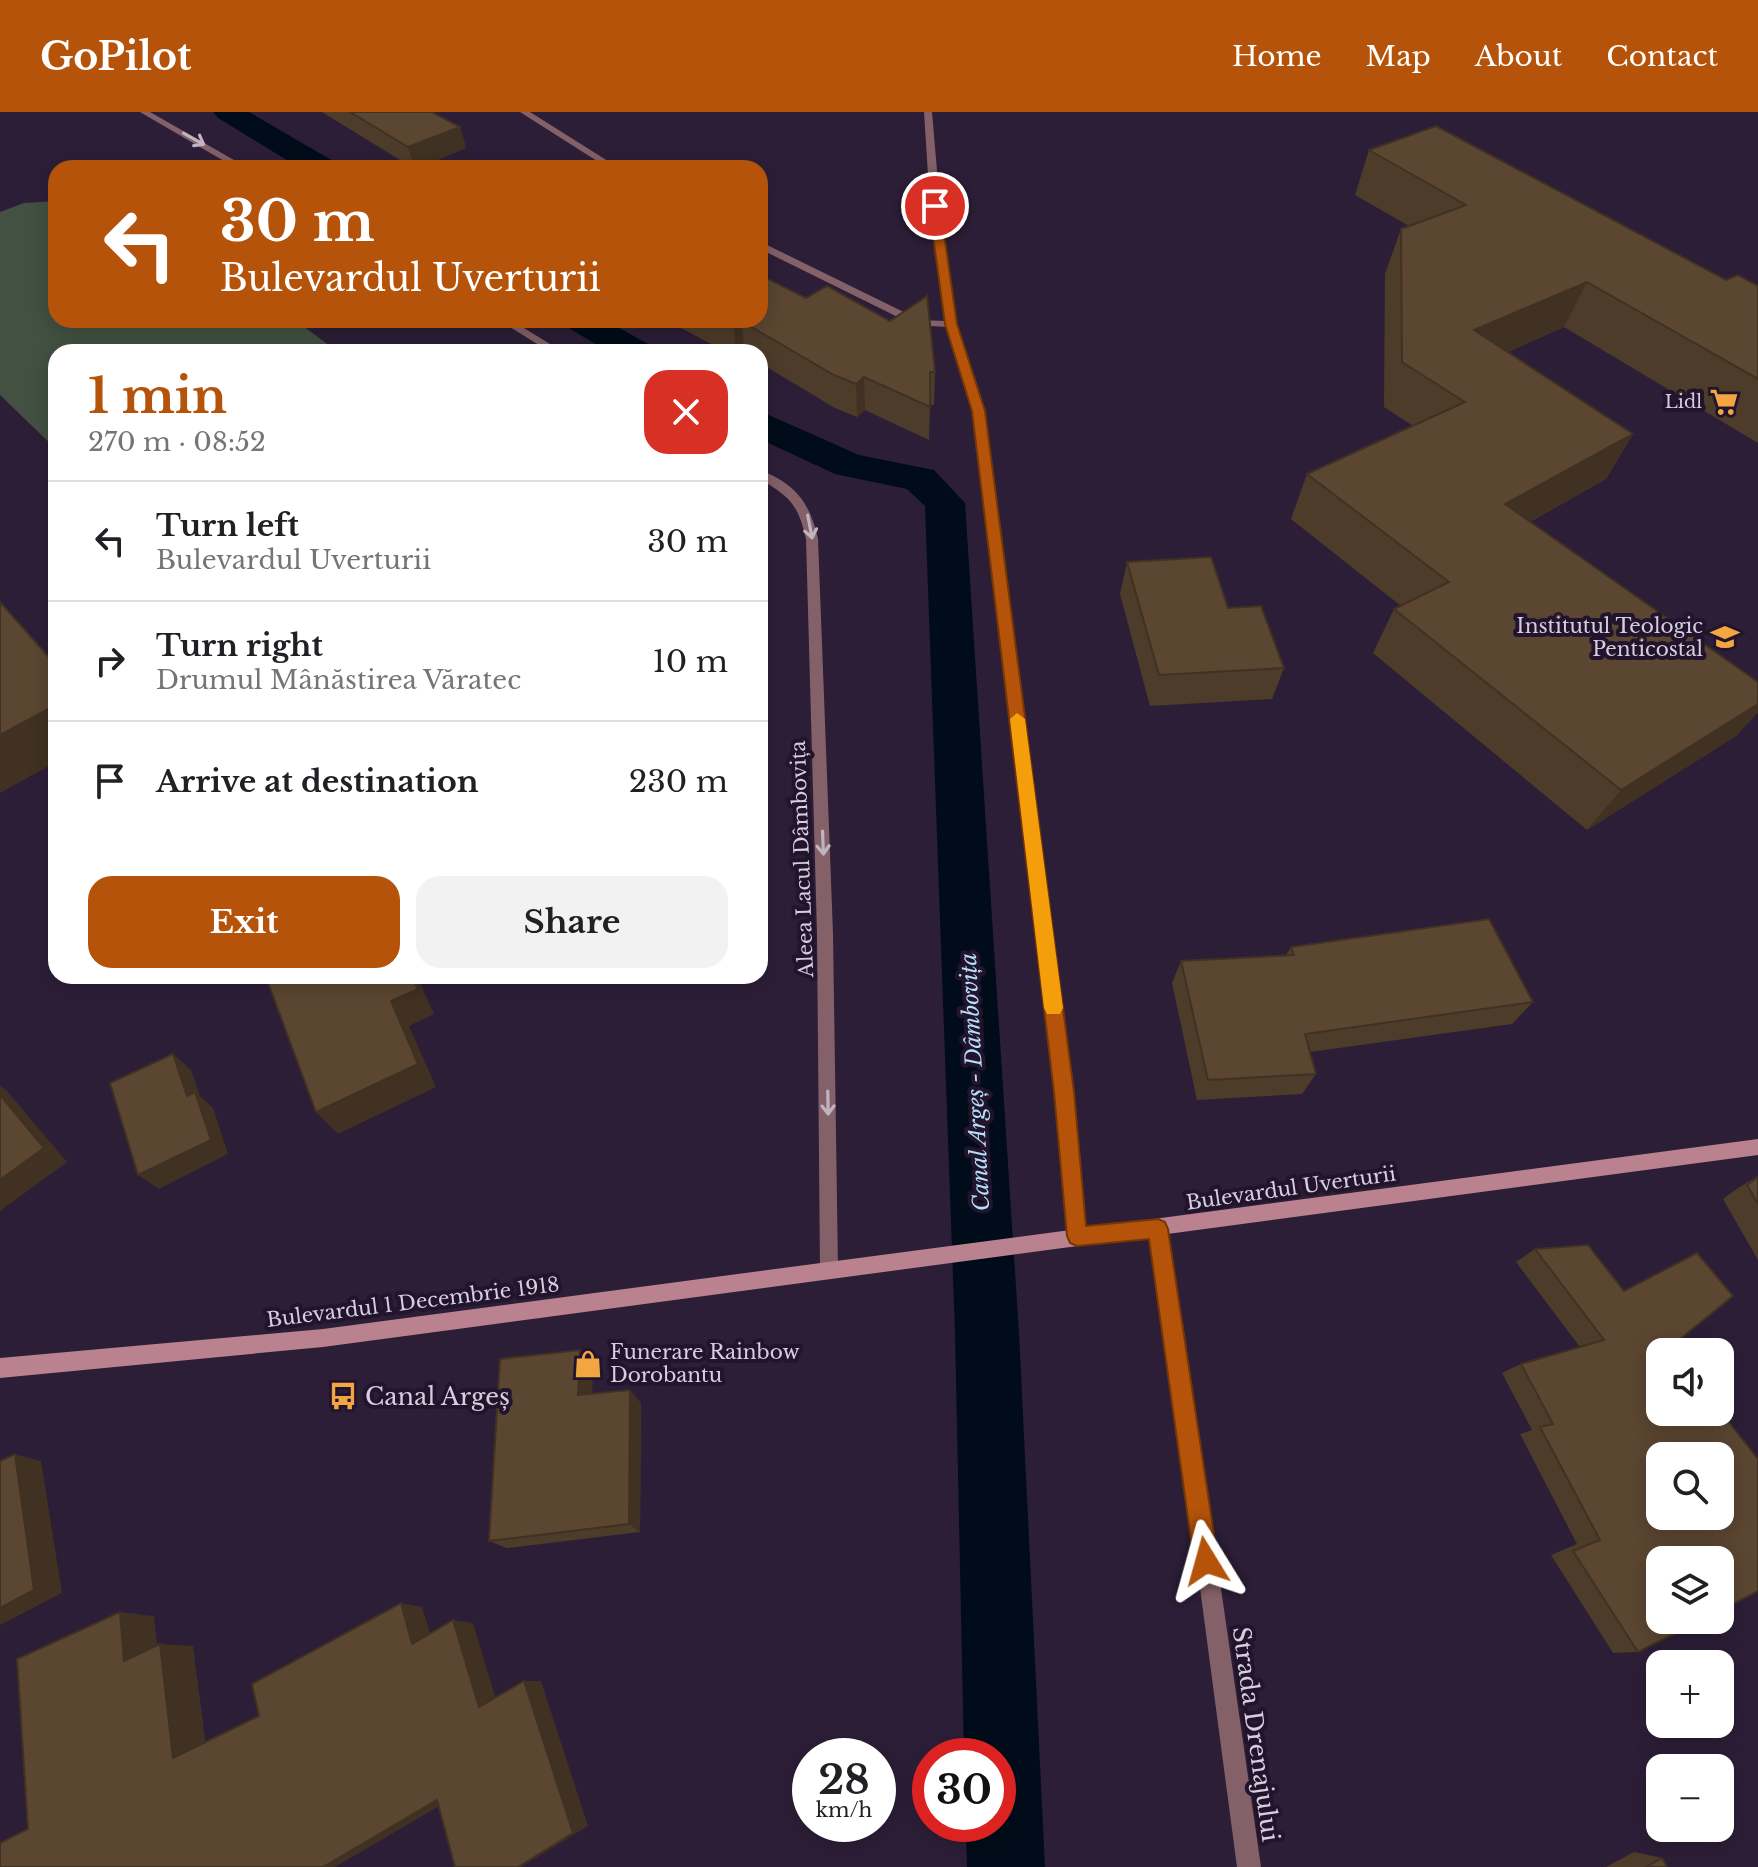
<!DOCTYPE html>
<html lang="en">
<head>
<meta charset="utf-8">
<style>
	:root { --surface:#fff; --page:#f2f2f2; --text:#202124; --muted:#757577; --line:#e0e0e0; --accent:#b45309 }
	body { margin:0; font-family:"Libre Baskerville",serif; background:var(--page); color:var(--text); height:100vh; display:flex; flex-direction:column; font-size:30px; white-space:nowrap }
	* { box-sizing:border-box; margin:0 }
	p { font-size:26px; color:var(--muted) }
	.icon { flex:none; width:44px; height:44px; fill:none; stroke:currentColor; stroke-width:2; stroke-linecap:round; stroke-linejoin:round }
	.map { position:relative; flex:1; overflow:hidden }
	.details { position:absolute; left:48px; top:232px; width:720px; height:640px; display:flex; flex-direction:column; background:var(--surface); border-radius:24px; box-shadow:0 4px 20px #0003 }
	.details>* { flex:none }
	.top-card { position:absolute; left:48px; top:48px; width:720px; height:168px; border-radius:24px; box-shadow:0 4px 20px #0003; background:#b45309; color:#fff; overflow:hidden }
	.tools { position:absolute; left:1646px; top:1226px; display:grid; gap:16px }
	.tools a { display:grid; place-items:center; width:88px; height:88px; border-radius:16px; background:var(--surface); box-shadow:0 4px 20px #0003; font-size:40px }
	.speed { position:absolute; left:792px; top:1626px; display:flex; gap:16px; font-size:40px; font-weight:700; text-align:center }
	.speed>* { display:grid; place-content:center; width:104px; height:104px; border-radius:50%; background:var(--surface); box-shadow:0 4px 20px #0003; line-height:1 }
	.speed small { font-size:20px; font-weight:400 }
	.speed .limit { border:12px solid #d22; background:#fff; color:#111 }
	.pin { position:absolute; display:grid; place-items:center; width:68px; height:68px; color:#fff; margin:-34px; border:4px solid #fff; border-radius:50%; box-shadow:0 2px 8px #0007 }
	.me { position:absolute; width:88px; margin:-44px; rotate:352deg; stroke-linejoin:round; filter:drop-shadow(0 0 6px #0008) }
	.turn { display:flex; align-items:center; gap:28px; height:168px; padding:0 40px; font-size:36px }
	.turn .icon { width:104px; height:104px; stroke-width:2.5 }
	.turn b { display:block; font-size:56px; line-height:68px }
	.round { display:grid; place-items:center; flex:none; width:84px; height:84px; border-radius:24px; background:var(--page) }
	.head { display:flex; align-items:center; justify-content:space-between; height:136px; padding:0 40px }
	h1 { font-size:48px; font-weight:700; line-height:60px; color:var(--accent) }
	.cta { display:flex; gap:16px; margin-top:auto; padding:16px 40px }
	.cta a { flex:1; height:92px; border-radius:24px; background:var(--accent); color:#fff; font-size:32px; font-weight:700; line-height:92px; text-align:center }
	.cta a+a { background:var(--page); color:var(--text) }
	ul { padding:0; list-style:none }
	li { display:flex; align-items:center; gap:24px; height:120px; padding:0 40px; border-top:2px solid var(--line) }
	li div { flex:1 }
	li b { display:block; font-size:30px }
	li em { font-style:normal }
	header { display:flex; align-items:center; gap:48px; box-sizing:border-box; height:112px; padding:0 40px; background:var(--accent); color:#fff }
	header strong { font-size:38px }
	nav { display:flex; gap:44px; margin-inline-start:auto; font-size:28px }
	.map>svg:first-child { display:block }
	.green { fill:#425142 }
	.lines { fill:none; stroke-linecap:round; stroke-linejoin:round }
	.canal { fill:#000c1a; fill-rule:evenodd }
	.minor { fill:#846168; fill-rule:evenodd }
	.secondary { fill:#ba828e; fill-rule:evenodd }
	.wall { fill:#4e3c2a }
	.shaded-wall { fill:#403122 }
	.building { fill:#5b4631; stroke:#403122; stroke-width:2; fill-rule:evenodd }
	.oneway { stroke:#c2b3c0 }
	.route { fill:#b45309; stroke:#753606; stroke-width:2 }
	.slow { fill:#f59e0b }
	.labels { text-anchor:middle; dominant-baseline:central; stroke-width:8; stroke-linejoin:round; paint-order:stroke }
	.far-poi-label { font-size:18px; fill:#d6cede; stroke:#22142c; text-anchor:end }
	.poi-label { font-size:20px; fill:#d6cede; stroke:#22142c; text-anchor:end }
	.street-label { font-size:20px; fill:#d6cede; stroke:#22142c }
	.water-label { font-size:22px; font-style:italic; fill:#b4defa; stroke:#22142c }
	.near-poi-label { font-size:24px; fill:#d6cede; stroke:#22142c; text-anchor:start }
	.near-street-label { font-size:24px; fill:#d6cede; stroke:#22142c }
</style>
</head>
<body>
<header>
<strong>GoPilot</strong>
<nav><a>Home</a><a>Map</a><a>About</a><a>Contact</a></nav>
</header>
<div class="map">
<svg width="1758" height="1755" viewBox="0 0 1758 1755">
	<rect width="100%" height="100%" fill="#2c1e37"/>
	<polygon class="green" points="56,89 56,208 295,208 338,240 56,240 56,337 0,283 0,100 24,91"/>
	<g class="lines">
		<g class="canal">
			<polygon points="213,0 249,0 333,49 337,56 300,56 218,6"/>
			<polygon points="561,208 605,208 648,232 653,240 609,240 567,215"/>
			<polygon points="760,299 859,343 934,358 965,391 1019,1221 1045,1755 967,1755 966,1712 998,1712 998,1644 964,1644 955,1221 925,394 907,377 835,362 760,327"/>
		</g>
		<g class="minor">
			<polygon points="140,0 150,0 248,56 236,56"/>
			<polygon points="520,0 530,0 619,56 608,56"/>
			<polygon points="924,0 932,0 940,94 956,212 985,299 1072,980 1086,1124 1083,1130 1077,1133 1071,1130 1068,1124 1056,980 973,299 947,215 914,213 760,137 760,130 763,131 920,208 945,209 930,94"/>
			<polygon points="499,208 511,208 563,240 550,240"/>
			<path d="M760 358C796 372 810 391 818 427L833 821 838 1157 835 1163 829 1166 823 1163 820 1157 817 821 806 427C798 392 790 385 760 367Z"/>
			<polygon points="1158,1108 1164,1111 1167,1117 1183,1212 1261,1755 1237,1755 1165,1212 1149,1117 1152,1111"/>
		</g>
		<polygon class="secondary" points="1758,1027 1758,1043 323,1235 0,1266 0,1246 323,1217"/>
	</g>
	<g class="wall">
		<polygon points="322,0 432,0 460,15 466,36 418,56 413,56"/>
		<polygon points="1369,38 1726,168 1758,174 1758,331 1564,215 1508,240 1633,322 1606,367 1530,410 1758,570 1758,600 1736,624 1587,718 1373,541 1394,497 1401,494 1291,407 1307,362 1413,314 1384,295 1385,162 1401,117 1409,114 1355,83"/>
		<polygon points="666,208 760,208 935,260 934,293 930,293 929,328 865,298 857,305 835,296 760,251 760,240 726,240"/>
		<polygon points="1127,450 1228,496 1284,556 1272,587 1150,594 1120,482"/>
		<polygon points="1291,835 1533,890 1512,912 1310,940 1316,962 1302,982 1197,988 1172,871 1181,849 1286,843"/>
		<polygon points="1758,1064 1758,1148 1723,1087 1738,1076"/>
		<polygon points="1535,1137 1669,1236 1638,1540 1613,1541 1551,1443 1577,1432 1520,1322 1532,1318 1502,1261 1521,1252 1580,1235 1516,1150"/>
		<polygon points="580,1238 593,1252 592,1282 641,1291 640,1420 507,1436 489,1429"/>
		<polygon points="1634,1740 1662,1746 1667,1755 1606,1755"/>
	</g>
	<g class="shaded-wall">
		<polygon points="460,15 466,36 418,56 415,56 408,35"/>
		<polygon points="1587,170 1564,215 1454,263 1474,218"/>
		<polygon points="741,209 745,240 736,240 734,213"/>
		<polygon points="864,265 865,298 857,305 856,272"/>
		<polygon points="1633,322 1606,367 1481,437 1505,392"/>
		<polygon points="1758,592 1758,600 1736,624 1587,718 1621,678"/>
		<polygon points="56,593 56,650 0,681 0,623"/>
		<polygon points="412,864 417,864 434,902 409,914 436,975 338,1022 316,1000 391,889"/>
		<polygon points="173,942 191,958 200,984 213,996 228,1042 159,1077 138,1063"/>
		<polygon points="0,974 6,978 67,1050 0,1099"/>
		<polygon points="580,1238 593,1252 591,1296 578,1283"/>
		<polygon points="630,1278 641,1291 640,1420 629,1412"/>
		<polygon points="15,1342 41,1349 62,1481 0,1513 0,1496"/>
		<polygon points="401,1491 422,1495 434,1534 412,1532"/>
		<polygon points="120,1500 154,1504 159,1550 124,1549"/>
		<polygon points="453,1508 473,1511 498,1594 479,1595"/>
		<polygon points="160,1532 193,1534 207,1642 173,1646"/>
		<polygon points="524,1569 541,1569 588,1714 521,1755 518,1755"/>
		<polygon points="458,1683 335,1755 323,1755 437,1688"/>
	</g>
	<g class="building">
		<polygon points="350,0 432,0 460,15 408,35"/>
		<polygon points="1436,14 1726,168 1738,163 1758,174 1758,267 1587,170 1474,218 1633,322 1505,392 1758,570 1758,592 1621,678 1394,497 1449,470 1307,362 1465,290 1402,250 1401,117 1466,93 1369,38"/>
		<polygon points="760,163 806,186 827,174 890,209 927,184 935,260 930,260 930,295 864,265 856,272 834,263 741,209 734,213 724,208 760,208"/>
		<polygon points="1211,445 1228,496 1261,494 1284,556 1159,563 1127,450"/>
		<polygon points="0,490 56,553 56,593 0,623"/>
		<polygon points="1489,807 1533,890 1305,922 1316,962 1208,968 1181,849 1294,843 1291,835"/>
		<polygon points="269,864 412,864 418,877 391,889 418,952 316,1000 266,865"/>
		<polygon points="173,942 187,984 195,980 211,1028 138,1063 110,971"/>
		<polygon points="0,983 44,1036 0,1068"/>
		<polygon points="1758,1065 1758,1092 1747,1073"/>
		<path d="M1588 1133 1624 1179 1697 1141 1733 1184 1669 1236 1673 1240H1660V1300L1720 1299 1758 1347V1479L1720 1499V1448H1660V1508H1702L1638 1540 1573 1439 1600 1428 1540 1315 1553 1312 1521 1252 1604 1228 1535 1137ZM1660 1344H1720V1404H1660Z"/>
		<polygon points="580,1238 578,1283 630,1278 629,1412 489,1429 500,1247"/>
		<polygon points="15,1342 34,1478 0,1496 0,1349"/>
		<polygon points="401,1491 412,1532 453,1508 479,1595 524,1569 573,1721 518,1755 455,1755 437,1688 323,1755 0,1755 0,1731 28,1717 17,1547 120,1500 124,1549 160,1532 173,1646 259,1604 252,1572"/>
		<polygon points="1662,1746 1667,1755 1646,1755"/>
	</g>
	<defs><path id="oneway-shaft" d="M-6 0H5M1.5-3L5.5 0L1.5 3" fill="none" stroke-width="1.6" stroke-linecap="round" stroke-linejoin="round" transform="scale(2)"/></defs>
	<g class="oneway">
		<use href="#oneway-shaft" transform="translate(194 27) rotate(29)"/>
		<use href="#oneway-shaft" transform="translate(810 415) rotate(79)"/>
		<use href="#oneway-shaft" transform="translate(823 731) rotate(88)"/>
		<use href="#oneway-shaft" transform="translate(828 991) rotate(89)"/>
	</g>
	<polygon class="route" points="935,91 940,94 957,212 985,299 1074,980 1086,1114 1158,1107 1165,1110 1168,1117 1218,1449 1215,1458 1206,1461 1198,1458 1194,1449 1149,1127 1077,1134 1070,1131 1067,1124 1054,980 972,299 945,212 929,94"/>
	<polygon class="slow" points="1017,601 1025,607 1063,896 1060,902 1047,902 1044,896 1010,607"/>
	<defs>
		<symbol id="supermarket-bare" viewBox="-9 -9 18 18"><path d="M-6-5.5h2.5l.6 2H6L4.5 2H-2.5L-4.4-4H-6ZM-1.5 3.2a1.3 1.3 0 1 0 .1 0ZM3 3.2a1.3 1.3 0 1 0 .1 0Z" fill="#f2a541" stroke="#22142c" stroke-width="2.5" paint-order="stroke"/></symbol>
		<symbol id="university-bare" viewBox="-9 -9 18 18"><path d="M0-5L7-2L0 1L-7-2ZM-4 1L0 2.5L4 1V4Q0 6-4 4Z" fill="#f2a541" stroke="#22142c" stroke-width="2.5" paint-order="stroke"/></symbol>
		<symbol id="shop-bare" viewBox="-9 -9 18 18"><path d="M-5-2.5h2.3a2.7 3.5 0 0 1 5.4 0H5L5.5 6h-11ZM-1.5-2.5h3a1.5 2.3 0 0 0-3 0Z" fill="#f2a541" stroke="#22142c" stroke-width="2.5" paint-order="stroke"/></symbol>
		<symbol id="bus-bare" viewBox="-9 -9 18 18"><path d="M-5-6H5V4H4V6H2V4H-2V6H-4V4H-5ZM-3.5-4V0h7V-4ZM-3.5 1.2v1.5H-2V1.2ZM2 1.2v1.5H3.5V1.2Z" fill="#f2a541" stroke="#22142c" stroke-width="2.5" paint-order="stroke"/></symbol>
	</defs>
	<g fill-rule="evenodd">
		<use href="#supermarket-bare" x="1704" y="270" width="40" height="40"/>
		<use href="#university-bare" x="1705" y="505" width="40" height="40"/>
		<use href="#shop-bare" x="568" y="1232" width="40" height="40"/>
		<use href="#bus-bare" x="323" y="1264" width="40" height="40"/>
	</g>
	<g class="labels">
		<g class="far-poi-label">
			<text x="1702" y="290">Lidl</text>
		</g>
		<g class="poi-label">
			<text x="1703" y="514">Institutul Teologic<tspan x="1703" dy="23">Penticostal</tspan></text>
			<text x="610" y="1240" text-anchor="start">Funerare Rainbow<tspan x="610" dy="23">Dorobantu</tspan></text>
		</g>
		<g class="street-label">
			<text transform="translate(802 747) rotate(-92)">Aleea Lacul Dâmbovița</text>
			<text transform="translate(1291 1076) rotate(-8)">Bulevardul Uverturii</text>
			<text transform="translate(413 1190) rotate(-7)">Bulevardul 1 Decembrie 1918</text>
		</g>
		<g class="water-label">
			<text transform="translate(975 970) rotate(-93)">Canal Argeș - Dâmbovița</text>
		</g>
		<g class="near-poi-label">
			<text x="365" y="1284">Canal Argeș</text>
		</g>
		<g class="near-street-label">
			<text transform="translate(1256 1622) rotate(82)">Strada Drenajului</text>
		</g>
	</g>
</svg>
<div class="tools">
<a><svg class="icon" aria-label="sound" viewBox="0 0 24 24"><path d="M4 9h4l5-4v14l-5-4H4zM17 9q2 3 0 6"/></svg></a>
<a><svg class="icon" aria-label="search" viewBox="0 0 24 24"><circle cx="10" cy="10" r="6"/><path d="M15 15l6 6"/></svg></a>
<a><svg class="icon" aria-label="layers" viewBox="0 0 24 24"><path d="M12 4l9 5-9 5-9-5zM3 14l9 5 9-5"/></svg></a>
<a>+</a>
<a>−</a>
</div>
<div class="speed"><div>28<small>km/h</small></div><div class="limit">30</div></div>
<div class="pin" style="left:935px;top:94px;background:#d93025"><svg class="icon" aria-label="arrive" viewBox="0 0 24 24"><path d="M6 21V4h12l-3 4 3 4H6"/></svg></div>
<svg class="me" style="left:1206px;top:1449px" viewBox="-20 -20 40 40"><path d="M0-17L14 15 0 8-14 15z" fill="#b45309" stroke="#fff" stroke-width="4"/></svg>
<div class="top-card">
<div class="turn"><svg class="icon" aria-label="left" viewBox="0 0 24 24"><path d="M17 20v-9H6M10 6l-5 5 5 5"/></svg><div><b>30 m</b>Bulevardul Uverturii</div></div>
</div>
<section class="details">
<div class="head"><div><h1>1 min</h1><p>270 m · 08:52</p></div><a class="round" style="background:#d93025;color:#fff"><svg class="icon" aria-label="close" viewBox="0 0 24 24"><path d="M6 6l12 12M18 6L6 18"/></svg></a></div>
<ul>
<li><svg class="icon" aria-label="left" viewBox="0 0 24 24"><path d="M17 20v-9H6M10 6l-5 5 5 5"/></svg><div><b>Turn left</b><p>Bulevardul Uverturii</p></div><em>30 m</em></li>
<li><svg class="icon" aria-label="right" viewBox="0 0 24 24"><path d="M7 20v-9h11M14 6l5 5-5 5"/></svg><div><b>Turn right</b><p>Drumul Mânăstirea Văratec</p></div><em>10 m</em></li>
<li><svg class="icon" aria-label="arrive" viewBox="0 0 24 24"><path d="M6 21V4h12l-3 4 3 4H6"/></svg><div><b>Arrive at destination</b></div><em>230 m</em></li>
</ul>
<div class="cta"><a>Exit</a><a>Share</a></div>
</section>
</div>
</body>
</html>
